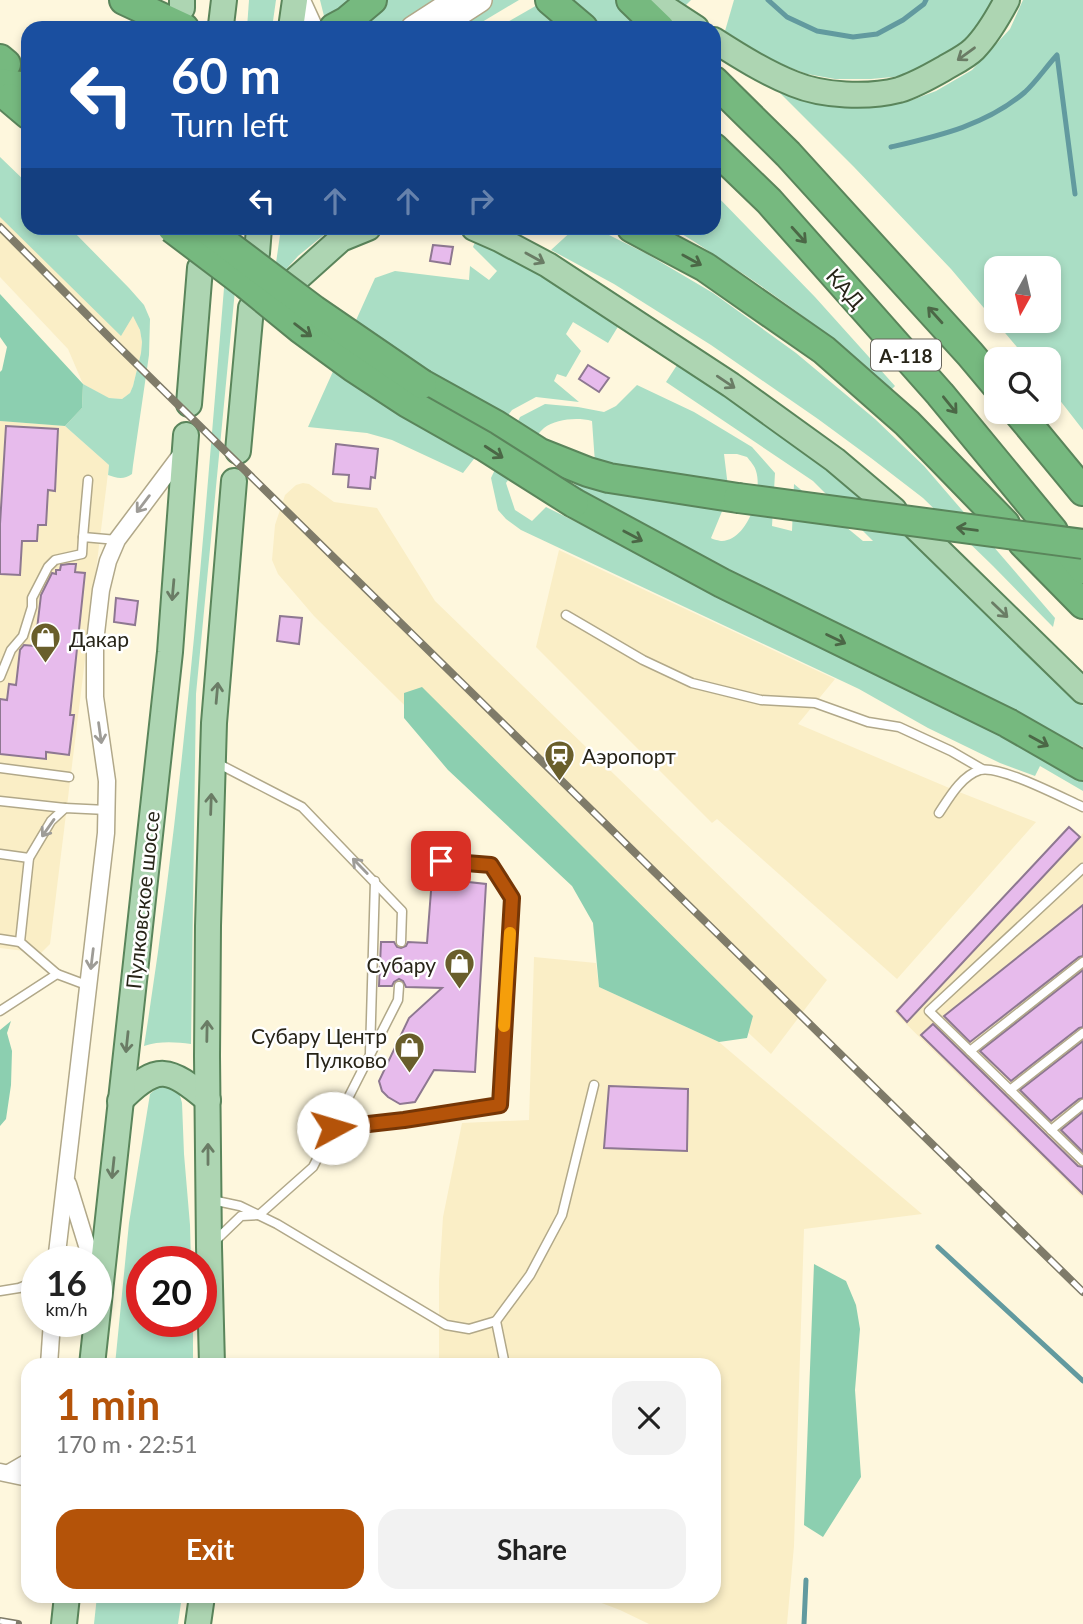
<!DOCTYPE html>
<html lang="en">
<head>
<meta charset="utf-8">
<style>
	:root { --surface:#fff; --page:#f2f2f2; --text:#222; --muted:#767676; --accent:#b45309 }
	body { margin:0; font-family:Lato,sans-serif; background:var(--page); color:var(--text); height:100vh; display:flex; flex-direction:column; font-size:26px; white-space:nowrap }
	* { box-sizing:border-box; margin:0 }
	p { font-size:23px; color:var(--muted) }
	.icon { flex:none; width:38px; height:38px; fill:none; stroke:currentColor; stroke-width:2; stroke-linecap:round; stroke-linejoin:round }
	.map { position:relative; flex:1; overflow:hidden }
	.details { position:absolute; left:21px; top:1358px; width:700px; height:245px; display:flex; flex-direction:column; background:var(--surface); border-radius:21px; box-shadow:0 4px 10px #0003 }
	.details>* { flex:none }
	.guide { position:absolute; left:21px; top:21px; width:700px; height:214px; border-radius:21px; box-shadow:0 4px 10px #0003; background:#1a4fa0; color:#fff; overflow:hidden }
	.needle { width:46px; rotate:188deg }
	.fabs { position:absolute; left:984px; top:256px; display:grid; gap:14px }
	.fabs a { display:grid; place-items:center; width:77px; height:77px; border-radius:14px; background:var(--surface); box-shadow:0 4px 10px #0003; font-size:35px }
	.speed { position:absolute; left:21px; top:1246px; display:flex; gap:14px; font-size:35px; font-weight:700; text-align:center }
	.speed>* { display:grid; place-content:center; width:91px; height:91px; border-radius:50%; background:var(--surface); box-shadow:0 4px 10px #0003; line-height:1 }
	.speed small { font-size:18px; font-weight:400 }
	.speed .limit { border:10px solid #d22; background:#fff; color:#111 }
	.pin { position:absolute; display:grid; place-items:center; width:60px; height:60px; color:#fff; margin:-30px; border-radius:14px; box-shadow:0 4px 10px #0006 }
	.me { position:absolute; width:77px; margin:-38px; rotate:84deg; stroke-linejoin:round; filter:drop-shadow(0 0 5px #0008) }
	.turn { display:flex; align-items:center; gap:24px; height:147px; padding:0 35px; font-size:32px }
	.turn .icon { width:91px; height:91px; stroke-width:2.5 }
	.turn b { display:block; font-size:49px; line-height:60px }
	.lanes { display:flex; align-items:center; height:66px; padding:0 35px; background:#0003; justify-content:center; gap:35px; direction:ltr }
	.lanes .off { opacity:.35 }
	.round { display:grid; place-items:center; flex:none; width:74px; height:74px; border-radius:21px; background:var(--page) }
	.overview { display:flex; align-items:center; justify-content:space-between; height:119px; padding:0 35px }
	h1 { font-size:42px; font-weight:700; line-height:52px; color:var(--accent) }
	.cta { display:flex; gap:14px; margin-top:auto; padding:14px 35px }
	.cta a { flex:1; height:80px; border-radius:21px; background:var(--accent); color:#fff; font-size:28px; font-weight:700; line-height:80px; text-align:center }
	.cta a+a { background:var(--page); color:var(--text) }
	.map>svg:first-child { display:block }
	.built { fill:#faeec6 }
	.green { fill:#aadec5; fill-rule:evenodd }
	.forest { fill:#8ccfb0 }
	.lines { fill:none; stroke-linecap:round; stroke-linejoin:round }
	.stream { stroke:#629a9f; stroke-width:5 }
	.building { fill:#e7bbec; stroke:#8e7891; stroke-width:2 }
	.lane-casing { stroke:#b1a889; stroke-width:11 }
	.street-casing { stroke:#b1a889; stroke-width:19 }
	.secondary-casing { stroke:#b1a889; stroke-width:26 }
	.primary-casing { stroke:#5a855b; stroke-width:28 }
	.highway-casing { stroke:#5a855b; stroke-width:32 }
	.lane { stroke:#fff; stroke-width:8 }
	.street { stroke:#fff; stroke-width:16 }
	.secondary { stroke:#fff; stroke-width:23 }
	.primary { stroke:#add5b2; stroke-width:24 }
	.highway { stroke:#76b97f; stroke-width:28 }
	.rail-casing { stroke:#7f7b69; stroke-width:8 }
	.rail { stroke:#fff; stroke-width:5; stroke-dasharray:16; stroke-linecap:butt }
	.highway-bridge-casing { stroke:#5a855b; stroke-width:32; stroke-linecap:butt }
	.highway-bridge { stroke:#76b97f; stroke-width:28 }
	.oneway { stroke:#6a7c65 }
	.oneway2 { stroke:#4b6746 }
	.oneway3 { stroke:#9e9c97 }
	.route-casing { stroke:#753606; stroke-width:18 }
	.route { stroke:#b45309; stroke-width:12 }
	.slow { stroke:#f59e0b; stroke-width:12 }
	.labels { text-anchor:middle; dominant-baseline:central; stroke-width:5; stroke-linejoin:round; paint-order:stroke }
	.shield { fill:#fff; stroke:#68665d; stroke-width:2 }
	.shield-label { font-size:19px; font-weight:bold; fill:#272418 }
	.street-label { font-size:21px; fill:#272418; stroke:#fff }
	.poi-label { font-size:21px; fill:#272418; stroke:#fff; text-anchor:start }
</style>
</head>
<body>
<div class="map">
<svg width="1083" height="1624" viewBox="0 0 1083 1624">
	<rect width="100%" height="100%" fill="#fef7dd"/>
	<g class="built">
		<polygon points="0,172 28,228 133,315 137,323 140,330 142,342 141,353 133,386 130,393 122,399 108,398 83,384 68,349 0,277"/>
		<polygon points="0,421 65,426 109,465 50,944 41,953 0,948"/>
		<polygon points="303,483 309,484 334,502 377,508 435,601 827,980 771,1054 470,770 314,616 278,574 272,560 275,525 285,495 296,485"/>
		<polygon points="559,550 835,679 798,724 954,790 1036,822 897,979 717,819 712,823 536,647"/>
		<polygon points="1069,827 1080,837 1083,833 1083,1198 894,1012"/>
		<polygon points="534,957 596,963 599,987 719,1042 922,1214 804,1229 794,1546 787,1624 649,1624 620,1610 583,1596 714,1596 714,1365 439,1365 439,1281 443,1217 462,1123 529,1120"/>
	</g>
	<g class="green">
		<polygon points="249,0 276,0 272,28 247,28"/>
		<polygon points="320,0 439,0 397,28 327,28"/>
		<polygon points="493,0 519,0 472,28 452,28"/>
		<polygon points="546,0 691,0 663,28 497,28"/>
		<polygon points="734,0 996,0 983,26 951,55 903,76 871,79 835,79 807,74 786,66 763,55 725,31"/>
		<path d="M1023 0H1083V430L1048 385V359H1027L951 269 854 167 777 90 780 89 877 106 912 100 936 91 972 70 1010 29ZM996 268H1048V320H996Z"/>
		<path d="M0 157 28 184V228H70L129 288 144 305 150 319 149 355 133 465 132 474C124 480 116 478 108 475L109 465 65 426 82 408 83 384 109 398 122 399 130 393 133 386 141 353 142 342 140 330 133 316 121 336 0 217Z"/>
		<path d="M714 193 815 297 895 386 891 390C840 342 784 300 725 262 707 250 689 237 670 228H714Z"/>
		<path d="M229 228H241L196 694 191 1044C175 1042 159 1041 144 1046 187 775 206 501 229 228Z"/>
		<polygon points="281,228 332,228 298,256 273,284"/>
		<polygon points="575,228 595,228 647,254 713,293 796,353 875,419 924,466 1055,618 1053,627 993,566 923,498 871,458 818,419 711,345 614,284 551,250"/>
		<polygon points="475,242 497,252 568,290 619,325 608,343 573,322 566,334 581,351 566,377 557,374 554,381 579,402 536,397 512,410 463,473 392,440 367,433 308,427 375,278 395,271 469,280 470,266 489,280 497,271 473,247"/>
		<path d="M679 362 767 419 936 555 1083 706V747L727 573 574 489 575 483 580 482 649 499 723 509 711 538C712 539 720 541 722 541 748 540 763 492 756 471 755 466 750 461 747 457L737 454H724L728 487 595 463 592 421C577 417 556 419 544 428 534 436 515 471 506 483L515 510 532 521 546 507 1042 754 1083 778V791L1040 766 1035 776 1000 763 928 728 859 689 521 530 506 519 498 510 491 478 520 417 545 404 578 407 604 412 616 406 637 385 694 412 752 447 775 473 772 526 792 531 794 484 863 541H873L813 481 666 382Z"/>
		<polygon points="169,1085 179,1092 182,1103 184,1154 190,1225 191,1262 142,1262 142,1321 193,1321 193,1365 115,1365 129,1223 150,1094 157,1088"/>
		<polygon points="97,1596 182,1596 178,1624 94,1624"/>
	</g>
	<g class="forest">
		<polygon points="0,294 83,384 82,408 65,426 0,421 0,372 2,370 7,347 0,337"/>
		<polygon points="422,687 753,1016 747,1038 719,1042 599,987 593,923 572,886 448,770 404,718 404,693"/>
		<polygon points="11,1021 7,1033 12,1051 11,1085 6,1119 0,1126 0,1030"/>
		<polygon points="814,1264 846,1281 856,1305 860,1329 855,1390 861,1477 823,1537 804,1525"/>
	</g>
	<g class="lines">
		<g class="stream">
			<polyline points="768,0 787,17 817,31 853,37 877,34 903,20 924,4 926,0"/>
			<path d="M891 147C938 136 987 125 1025 92 1036 82 1046 67 1057 55L1075 194"/>
			<polyline points="938,1247 1083,1381"/>
			<polyline points="804,1624 806,1580"/>
		</g>
	</g>
	<g class="building">
		<polygon points="433,245 453,247 450,264 430,261"/>
		<polygon points="588,365 609,378 599,392 579,379"/>
		<polygon points="6,426 58,429 55,491 48,490 46,525 38,525 37,541 22,541 20,575 0,574 0,524"/>
		<polygon points="336,444 378,449 375,478 371,477 370,489 348,487 349,475 333,474"/>
		<polygon points="69,564 76,564 75,572 85,573 70,715 74,715 69,755 46,752 46,759 0,754 0,699 7,700 9,684 16,685 20,650 24,645 35,646 41,595 52,573 56,574 56,570 60,570 61,565"/>
		<polygon points="116,598 138,601 135,625 114,622"/>
		<polygon points="280,616 302,618 299,644 277,641"/>
		<polygon points="1069,827 1080,837 907,1022 897,1011"/>
		<polygon points="432,878 486,884 475,1072 434,1070 415,1102 400,1104 388,1097 382,1091 379,1081 409,1018 442,988 406,987 403,981 399,979 394,982 392,986 379,986 381,942 394,942 397,947 401,948 406,946 408,942 427,943"/>
		<polygon points="1083,905 1083,956 1079,957 970,1042 944,1016"/>
		<polygon points="1083,970 1083,1027 1079,1028 1011,1081 980,1051"/>
		<polygon points="933,1024 1078,1166 1083,1167 1083,1194 921,1035"/>
		<polygon points="1083,1041 1083,1098 1079,1099 1051,1121 1020,1090"/>
		<polygon points="609,1086 688,1089 687,1151 604,1148"/>
		<polygon points="1083,1112 1083,1152 1061,1130"/>
	</g>
	<g class="lines">
		<defs>
			<g id="lane">
				<polyline points="83,537 88,480"/>
				<polyline points="566,615 643,660 692,683 761,700 815,703 868,722 899,727 951,751 982,769"/>
				<polyline points="0,677 11,650 23,636 32,607 32,598 48,567 55,560 82,554 83,537 117,540"/>
				<polyline points="215,762 302,807 402,911 401,942"/>
				<polyline points="0,768 69,777"/>
				<polyline points="0,801 65,808"/>
				<path d="M939 813C949 798 961 776 980 770 1000 765 1063 798 1083 807"/>
				<polyline points="0,854 29,858"/>
				<polyline points="1083,868 929,1011 1083,1161"/>
				<polyline points="0,939 20,942"/>
				<polyline points="89,986 57,974 20,942 29,858 51,821 65,808 107,810"/>
				<polyline points="0,1011 57,974"/>
				<polyline points="970,1051 1083,962"/>
				<polyline points="370,1053 375,881"/>
				<polyline points="1010,1090 1083,1033"/>
				<polyline points="333,1127 404,1120 500,1105 512,898 491,865 441,861"/>
				<polyline points="1051,1130 1083,1104"/>
				<polyline points="212,1200 240,1206 277,1224 446,1325 469,1329 496,1321 530,1275 562,1215 594,1085"/>
				<polyline points="214,1242 241,1216 259,1215 313,1167 398,1000 399,986"/>
				<polyline points="0,1291 19,1288 37,1281"/>
				<polyline points="496,1321 505,1365"/>
			</g>
			<g id="street">
				<polyline points="68,1184 92,1262"/>
				<polyline points="56,1262 106,833 107,781 95,697 95,642 101,590 108,561 117,540 183,452"/>
				<polyline points="49,1365 52,1321"/>
				<polyline points="0,1472 28,1478"/>
				<polyline points="9,1473 28,1462"/>
			</g>
			<g id="secondary">
				<polyline points="298,0 309,24"/>
				<polyline points="446,22 480,0"/>
				<polyline points="413,28 456,0"/>
			</g>
			<g id="primary">
				<polyline points="182,0 182,8"/>
				<polyline points="653,0 696,28"/>
				<polyline points="221,25 224,0"/>
				<polyline points="291,28 295,0"/>
				<path d="M714 40C739 56 766 73 794 84 823 96 868 98 899 90 915 85 929 77 943 69 953 63 966 57 974 49 988 35 998 17 1007 0"/>
				<polyline points="474,228 499,239 548,265 731,385 835,460 894,510"/>
				<polyline points="257,253 259,228"/>
				<polyline points="293,282 341,239 368,228"/>
				<polyline points="189,404 200,268"/>
				<polyline points="238,451 251,308"/>
				<polyline points="916,528 1083,691"/>
				<path d="M120 1101C158 1062 169 1068 208 1100"/>
				<polyline points="92,1365 170,652 186,435"/>
				<polyline points="212,1365 209,1247 207,1056 208,926 214,723 234,481"/>
				<polyline points="64,1624 67,1596"/>
				<polyline points="198,1624 202,1596"/>
			</g>
			<g id="highway">
				<polyline points="124,0 184,28"/>
				<polyline points="550,0 583,28"/>
				<polyline points="631,0 660,28"/>
				<polyline points="334,28 347,21 372,0"/>
				<polyline points="0,59 6,64"/>
				<polyline points="714,81 788,154 970,354 996,385"/>
				<polyline points="0,83 28,87"/>
				<polyline points="9,98 28,114"/>
				<polyline points="714,148 769,201 940,394 1053,531"/>
				<polyline points="632,228 705,267 824,350 907,423 1005,524"/>
				<polyline points="422,384 496,425 540,453 588,472 609,478 738,498"/>
				<polyline points="1017,411 1083,491"/>
				<polyline points="574,503 722,583 1008,723 1083,766"/>
				<polyline points="1023,543 1083,604"/>
				<polyline points="1067,549 1083,569"/>
			</g>
		</defs>
		<use href="#lane" class="lane-casing"/>
		<use href="#street" class="street-casing"/>
		<use href="#secondary" class="secondary-casing"/>
		<use href="#primary" class="primary-casing"/>
		<use href="#highway" class="highway-casing"/>
		<use href="#lane" class="lane"/>
		<use href="#street" class="street"/>
		<use href="#secondary" class="secondary"/>
		<use href="#primary" class="primary"/>
		<use href="#highway" class="highway"/>
		<defs>
			<g id="rail">
				<polyline points="0,227 114,342 1083,1292"/>
				<polyline points="0,1621 18,1624"/>
			</g>
		</defs>
		<use href="#rail" class="rail-casing"/>
		<use href="#rail" class="rail"/>
		<defs>
			<g id="highway-bridge">
				<polyline points="172,228 246,284 301,329 353,367 408,403 484,446 574,503"/>
				<polyline points="205,228 314,310 422,384"/>
				<polyline points="738,498 1083,544"/>
			</g>
		</defs>
		<use href="#highway-bridge" class="highway-bridge-casing"/>
		<use href="#highway-bridge" class="highway-bridge"/>
	</g>
	<defs><path id="oneway-shaft" d="M-6 0H5M1.5-3L5.5 0L1.5 3" fill="none" stroke-width="1.6" stroke-linecap="round" stroke-linejoin="round" transform="scale(1.75)"/></defs>
	<g class="oneway">
		<use href="#oneway-shaft" transform="translate(966 54) rotate(144)"/>
		<use href="#oneway-shaft" transform="translate(535 258) rotate(29)"/>
		<use href="#oneway-shaft" transform="translate(726 382) rotate(34)"/>
		<use href="#oneway-shaft" transform="translate(173 590) rotate(95)"/>
		<use href="#oneway-shaft" transform="translate(1000 610) rotate(44)"/>
		<use href="#oneway-shaft" transform="translate(217 693) rotate(-85)"/>
		<use href="#oneway-shaft" transform="translate(211 804) rotate(-88)"/>
		<use href="#oneway-shaft" transform="translate(207 1031) rotate(-89)"/>
		<use href="#oneway-shaft" transform="translate(127 1042) rotate(96)"/>
		<use href="#oneway-shaft" transform="translate(208 1154) rotate(-90)"/>
		<use href="#oneway-shaft" transform="translate(113 1168) rotate(96)"/>
	</g>
	<g class="oneway2">
		<use href="#oneway-shaft" transform="translate(799 235) rotate(48)"/>
		<use href="#oneway-shaft" transform="translate(692 260) rotate(29)"/>
		<use href="#oneway-shaft" transform="translate(935 315) rotate(-132)"/>
		<use href="#oneway-shaft" transform="translate(303 330) rotate(37)"/>
		<use href="#oneway-shaft" transform="translate(950 405) rotate(51)"/>
		<use href="#oneway-shaft" transform="translate(494 452) rotate(33)"/>
		<use href="#oneway-shaft" transform="translate(967 529) rotate(-172)"/>
		<use href="#oneway-shaft" transform="translate(633 536) rotate(28)"/>
		<use href="#oneway-shaft" transform="translate(836 639) rotate(26)"/>
		<use href="#oneway-shaft" transform="translate(1039 741) rotate(29)"/>
	</g>
	<g class="oneway3">
		<use href="#oneway-shaft" transform="translate(143 504) rotate(127)"/>
		<use href="#oneway-shaft" transform="translate(100 733) rotate(82)"/>
		<use href="#oneway-shaft" transform="translate(48 828) rotate(125)"/>
		<use href="#oneway-shaft" transform="translate(360 866) rotate(-134)"/>
		<use href="#oneway-shaft" transform="translate(92 959) rotate(97)"/>
	</g>
	<g class="lines">
		<defs>
			<polyline id="route" points="333,1128 404,1120 500,1105 512,898 491,865 441,861"/>
		</defs>
		<use href="#route" class="route-casing"/>
		<use href="#route" class="route"/>
		<polyline class="slow" points="504,1026 510,933"/>
	</g>
	<defs>
		<symbol id="shop-pin" viewBox="-11 -11 22 30"><path d="M0 17L-7.5 6A9.5 9.5 0 1 1 7.5 6Z" fill="#695e2b" stroke="#fff"/><path d="M-5-2.5h2.3a2.7 3.5 0 0 1 5.4 0H5L5.5 6h-11ZM-1.5-2.5h3a1.5 2.3 0 0 0-3 0Z" fill="#fff"/></symbol>
		<symbol id="station-pin" viewBox="-11 -11 22 30"><path d="M0 17L-7.5 6A9.5 9.5 0 1 1 7.5 6Z" fill="#695e2b" stroke="#fff"/><path d="M-3-6H3Q5-6 5-4V2Q5 4 3 4L4.5 6H3L1.5 4h-3L-3 6H-4.5L-3 4Q-5 4-5 2V-4Q-5-6-3-6ZM-3.5-4v3h7v-3ZM-3.5 1v1.5H-2V1ZM2 1v1.5H3.5V1Z" fill="#fff"/></symbol>
	</defs>
	<g fill-rule="evenodd">
		<use href="#shop-pin" x="28" y="620" width="35" height="47"/>
		<use href="#station-pin" x="542" y="738" width="35" height="47"/>
		<use href="#shop-pin" x="442" y="946" width="35" height="47"/>
		<use href="#shop-pin" x="392" y="1030" width="35" height="47"/>
	</g>
	<g class="labels">
		<rect class="shield" x="871" y="339.5" width="70" height="31" rx="5"/>
		<g class="shield-label">
			<text x="906" y="355">А-118</text>
		</g>
		<g class="street-label">
			<text transform="translate(846 288) rotate(48)">КАД</text>
			<text transform="translate(142 900) rotate(-84)">Пулковское шоссе</text>
		</g>
		<g class="poi-label">
			<text x="69" y="638">Дакар</text>
			<text x="582" y="755">Аэропорт</text>
			<text x="436" y="964" text-anchor="end">Субару</text>
			<text x="387" y="1035" text-anchor="end">Субару Центр<tspan x="387" dy="24">Пулково</tspan></text>
		</g>
	</g>
</svg>
<div class="fabs">
<a><svg class="needle" viewBox="-14 -14 28 28"><path d="M0-13l5 13h-10z" fill="#e53935"/><path d="M0 13l5-13h-10z" fill="#767676"/></svg></a>
<a><svg class="icon" aria-label="search" viewBox="0 0 24 24"><circle cx="10" cy="10" r="6"/><path d="M15 15l6 6"/></svg></a>
</div>
<div class="speed"><div>16<small>km/h</small></div><div class="limit">20</div></div>
<div class="pin" style="left:441px;top:861px;background:#d93025"><svg class="icon" aria-label="arrive" viewBox="0 0 24 24"><path d="M6 21V4h12l-3 4 3 4H6"/></svg></div>
<svg class="me" style="left:333px;top:1128px" viewBox="-20 -20 40 40"><circle r="19" fill="#fff"/><path d="M0-13L10 11 0 6-10 11z" fill="#b45309"/></svg>
<div class="guide">
<div class="turn"><svg class="icon" aria-label="left" viewBox="0 0 24 24"><path d="M17 20v-9H6M10 6l-5 5 5 5"/></svg><div><b>60 m</b>Turn left</div></div>
<div class="lanes"><svg class="icon" aria-label="left" viewBox="0 0 24 24"><path d="M17 20v-9H6M10 6l-5 5 5 5"/></svg><svg class="icon off" aria-label="ahead" viewBox="0 0 24 24"><path d="M12 20V5M6 11l6-6 6 6"/></svg><svg class="icon off" aria-label="ahead" viewBox="0 0 24 24"><path d="M12 20V5M6 11l6-6 6 6"/></svg><svg class="icon off" aria-label="right" viewBox="0 0 24 24"><path d="M7 20v-9h11M14 6l5 5-5 5"/></svg></div>
</div>
<section class="details">
<div class="overview"><div><h1>1 min</h1><p>170 m · 22:51</p></div><a class="round"><svg class="icon" aria-label="close" viewBox="0 0 24 24"><path d="M6 6l12 12M18 6L6 18"/></svg></a></div>
<div class="cta"><a>Exit</a><a>Share</a></div>
</section>
</div>
</body>
</html>
